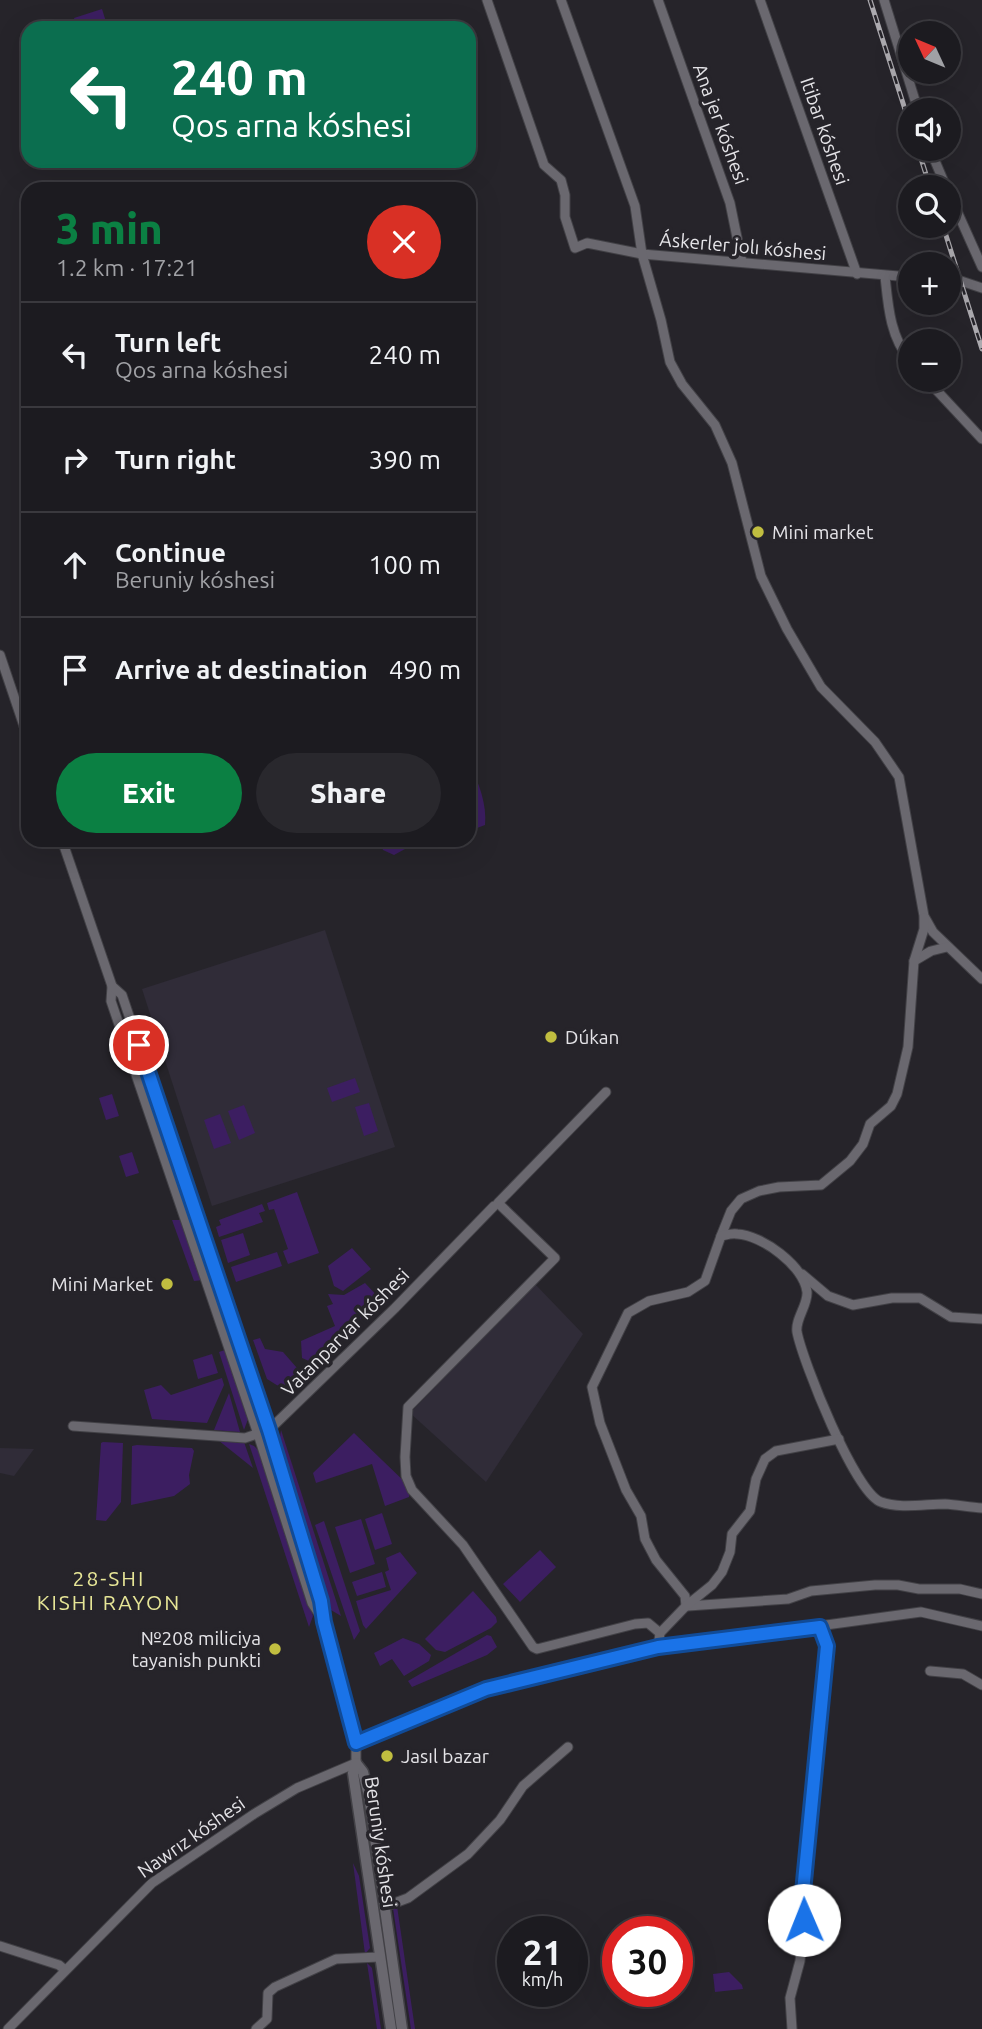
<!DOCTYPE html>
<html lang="en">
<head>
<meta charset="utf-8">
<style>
	:root { --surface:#1c1b20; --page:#29282d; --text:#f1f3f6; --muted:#a0a1a5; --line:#3a393e; --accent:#0b8043 }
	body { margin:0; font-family:Ubuntu,sans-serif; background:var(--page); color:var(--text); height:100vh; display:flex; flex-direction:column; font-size:26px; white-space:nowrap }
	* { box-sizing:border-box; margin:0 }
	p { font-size:23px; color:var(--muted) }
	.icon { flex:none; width:38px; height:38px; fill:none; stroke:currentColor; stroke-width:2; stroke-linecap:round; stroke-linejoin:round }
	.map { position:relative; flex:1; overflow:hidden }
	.panel { position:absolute; left:21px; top:182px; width:455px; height:665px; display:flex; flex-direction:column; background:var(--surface); border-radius:21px; box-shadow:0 7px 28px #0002,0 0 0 2px var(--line) }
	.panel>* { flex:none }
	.top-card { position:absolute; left:21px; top:21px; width:455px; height:147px; border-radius:21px; box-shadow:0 7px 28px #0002,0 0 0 2px var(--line); background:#0b6e4f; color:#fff; overflow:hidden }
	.needle { width:46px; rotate:314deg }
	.fabs { position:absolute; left:898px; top:21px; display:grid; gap:14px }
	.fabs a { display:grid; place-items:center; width:63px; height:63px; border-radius:50%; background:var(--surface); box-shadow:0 7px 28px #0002,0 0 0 2px var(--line); font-size:35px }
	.speed { position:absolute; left:497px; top:1916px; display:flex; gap:14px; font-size:35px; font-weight:700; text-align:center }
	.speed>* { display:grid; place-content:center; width:91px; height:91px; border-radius:50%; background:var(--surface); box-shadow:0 7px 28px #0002,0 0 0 2px var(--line); line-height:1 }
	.speed small { font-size:18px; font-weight:400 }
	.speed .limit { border:10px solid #d22; background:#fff; color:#111 }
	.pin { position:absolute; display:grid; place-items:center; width:60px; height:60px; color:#fff; margin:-30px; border:4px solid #fff; border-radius:50%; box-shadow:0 2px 7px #0007 }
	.me { position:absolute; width:77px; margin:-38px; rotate:359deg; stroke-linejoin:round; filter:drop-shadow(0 0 5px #0008) }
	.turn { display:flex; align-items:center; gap:24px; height:147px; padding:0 35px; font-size:32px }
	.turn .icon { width:91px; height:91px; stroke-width:2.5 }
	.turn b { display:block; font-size:49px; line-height:60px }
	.round { display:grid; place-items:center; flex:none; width:74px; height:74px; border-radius:37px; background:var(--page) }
	.headline { display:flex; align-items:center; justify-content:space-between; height:119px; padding:0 35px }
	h1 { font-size:42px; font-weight:800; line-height:52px; color:var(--accent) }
	.button { display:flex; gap:14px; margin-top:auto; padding:14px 35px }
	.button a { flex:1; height:80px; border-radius:42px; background:var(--accent); color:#fff; font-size:28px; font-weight:800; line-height:80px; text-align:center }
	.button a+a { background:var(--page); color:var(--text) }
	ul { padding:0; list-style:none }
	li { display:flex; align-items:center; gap:21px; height:105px; padding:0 35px; border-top:2px solid var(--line) }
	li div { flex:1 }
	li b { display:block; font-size:26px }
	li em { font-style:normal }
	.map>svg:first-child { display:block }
	.built { fill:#302c38 }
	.green { fill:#3c1e61 }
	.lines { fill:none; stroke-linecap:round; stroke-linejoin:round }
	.minor-casing { stroke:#424146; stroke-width:11 }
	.tertiary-casing { stroke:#424146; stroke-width:13 }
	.minor { stroke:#6a686f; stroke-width:9 }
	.tertiary { stroke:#6a686f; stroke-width:10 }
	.rail-casing { stroke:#acaaaf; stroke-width:5 }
	.rail { stroke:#26242a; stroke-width:2.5; stroke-dasharray:8; stroke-linecap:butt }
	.route-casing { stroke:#114b97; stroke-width:18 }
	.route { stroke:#1a73e8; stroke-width:12 }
	.poi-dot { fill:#c1be40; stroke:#26242a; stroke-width:2.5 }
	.labels { text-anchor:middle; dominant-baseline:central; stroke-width:7; stroke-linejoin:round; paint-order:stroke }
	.street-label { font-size:19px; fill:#e5e4e8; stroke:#26242a }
	.poi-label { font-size:19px; fill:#e5e4e8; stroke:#26242a; text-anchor:start }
	.neighbourhood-label { font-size:21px; letter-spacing:2px; fill:#e7e697; stroke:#26242a }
</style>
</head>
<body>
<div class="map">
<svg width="982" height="2029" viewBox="0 0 982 2029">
	<rect width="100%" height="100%" fill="#26242a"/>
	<g class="built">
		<polygon points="325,930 395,1147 212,1206 142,989"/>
		<polygon points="535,1284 583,1334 486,1482 410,1413"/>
		<polygon points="0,1448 34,1449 14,1476 0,1473"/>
	</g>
	<g class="green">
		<polygon points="102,9 108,28 77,28 74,18"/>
		<path d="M469 764C479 782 487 805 485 825L469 831Z"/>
		<polygon points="379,840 428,840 416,843 394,855 383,850"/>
		<polygon points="355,1078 360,1092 332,1102 327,1088"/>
		<polygon points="112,1094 119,1116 106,1120 99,1098"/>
		<polygon points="369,1103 378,1131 364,1136 355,1107"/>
		<polygon points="244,1105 255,1133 239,1140 228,1111"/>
		<polygon points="220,1114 231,1143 214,1149 204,1120"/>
		<polygon points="132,1152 139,1173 126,1177 119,1156"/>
		<polygon points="297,1192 319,1253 288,1264 283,1251 288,1249 274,1209 269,1210 267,1203"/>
		<polygon points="262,1204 265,1211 259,1213 263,1222 219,1237 216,1227 221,1225 219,1220"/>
		<polygon points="172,1220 181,1220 203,1280 194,1281"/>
		<polygon points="243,1233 250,1255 228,1263 221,1240"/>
		<polygon points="352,1248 371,1269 343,1291 334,1286 328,1266"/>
		<polygon points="277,1252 282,1266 236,1282 231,1267"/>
		<polygon points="365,1283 380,1299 316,1364 302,1358 301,1341 335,1326 327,1306 333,1304 328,1294 344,1295"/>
		<polygon points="260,1338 265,1349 283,1352 297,1368 311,1374 291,1394 267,1379 253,1340"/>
		<polygon points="225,1350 248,1419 244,1430 219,1352"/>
		<polygon points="212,1354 218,1373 198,1379 193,1360"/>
		<polygon points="222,1378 224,1385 207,1423 152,1419 144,1390 161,1385 171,1395"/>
		<polygon points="229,1393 240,1432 214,1430"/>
		<polygon points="281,1430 341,1616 331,1610 279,1443"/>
		<polygon points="354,1433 410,1487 409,1497 385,1506 372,1464 316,1483 313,1473"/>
		<polygon points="218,1440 244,1442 253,1468"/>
		<polygon points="103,1442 123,1443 121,1502 106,1521 96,1520 101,1443"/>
		<polygon points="249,1444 254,1446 261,1453 313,1616 309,1627"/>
		<polygon points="137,1445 192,1448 194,1451 189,1475 190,1484 174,1496 131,1505 132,1446"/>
		<polygon points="382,1513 392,1544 375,1550 365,1519"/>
		<polygon points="361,1519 375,1564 350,1573 335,1527"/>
		<polygon points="324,1521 360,1631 354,1640 315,1525"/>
		<polygon points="540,1550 556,1567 520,1602 503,1584"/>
		<polygon points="400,1552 417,1573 366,1629 363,1625 356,1601 391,1590 385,1572 389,1570 386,1558"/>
		<polygon points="382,1572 386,1587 357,1596 352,1582"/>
		<polygon points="473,1591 496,1617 497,1622 491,1628 445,1652 436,1650 425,1639"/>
		<polygon points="487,1635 491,1636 497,1647 487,1655 412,1687 408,1681"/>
		<polygon points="403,1638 419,1644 431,1655 429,1661 404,1676 392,1659 380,1666 374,1653"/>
		<polygon points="353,1863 359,1876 370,1948 365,1954"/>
		<polygon points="397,1906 415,2029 411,2029 393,1908"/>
		<polygon points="367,1963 372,1968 381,2029 377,2029"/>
		<polygon points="729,1972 742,1985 743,1989 715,1992 713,1974"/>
	</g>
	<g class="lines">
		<defs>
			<g id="minor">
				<polyline points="487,0 544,165 561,180 565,195 565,217 575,248 587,243 642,254 910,277"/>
				<polyline points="561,0 635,206 642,254 661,320 670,362 682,384 715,425 732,463 761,576 787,629 821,687 875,742 899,777 924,916 933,932 982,979"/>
				<polyline points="658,0 730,203 742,262"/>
				<polyline points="760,0 857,274"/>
				<polyline points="884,0 918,110"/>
				<polyline points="930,149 946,187"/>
				<polyline points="948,191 982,267"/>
				<path d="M885 276C888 305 890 337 910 360"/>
				<polyline points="948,280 961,281 982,288"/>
				<polyline points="927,380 982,439"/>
				<polyline points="0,655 28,738"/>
				<polyline points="62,840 112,986 111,1001 258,1434 312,1603 323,1620"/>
				<polyline points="914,961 931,951 947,947"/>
				<polyline points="606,1092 498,1203 555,1258 408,1407 405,1457 406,1476 412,1490 463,1545 533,1647 537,1649 635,1624 648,1623 660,1633"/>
				<polyline points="721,1236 731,1211 741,1199 759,1191 779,1187 821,1185 850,1161 863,1144 870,1124 891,1106 897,1094 908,1047 914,961 924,929 924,918"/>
				<polyline points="802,1274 828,1296 853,1305 892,1298 920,1298 951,1317 982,1319"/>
				<polyline points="73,1426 245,1438 269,1430 395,1308 494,1206"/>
				<path d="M686 1606 685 1596 656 1560 645 1539 641 1516 626 1490 600 1423 592 1387 628 1313 649 1301 688 1292 705 1281 721 1236C726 1235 732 1233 737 1234 762 1235 804 1266 807 1292 808 1305 795 1319 797 1332 803 1362 855 1493 881 1502 899 1509 926 1504 945 1504 957 1505 970 1507 982 1508"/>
				<polyline points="688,1606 788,1599 811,1591 875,1585 898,1585 919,1589 960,1589 982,1594"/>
				<polyline points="658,1648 660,1633 686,1606 712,1585 722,1572 730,1552 732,1534 750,1511 756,1479 765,1459 776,1451 839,1439"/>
				<polyline points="930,1671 963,1674 982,1685"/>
				<polyline points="356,1743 486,1690 658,1648 921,1612 982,1626"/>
				<polyline points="384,1907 408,1898 468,1854 500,1820 523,1786 568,1747"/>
				<polyline points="0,1946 59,1965 65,1970"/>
				<polyline points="8,2029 152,1883 254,1814 297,1788 356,1763 356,1743 324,1621 322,1601 269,1430 122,995 112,986"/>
				<polyline points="256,2029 267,2019 268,1993 275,1987 336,1959 379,1957"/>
				<polyline points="792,2029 790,1998 800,1961 804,1920 803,1892 827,1646 819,1627"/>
			</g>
			<g id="tertiary">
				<polyline points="356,1763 363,1772 369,1796 402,2029"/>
				<polyline points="356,1763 353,1773 391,2029"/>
			</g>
		</defs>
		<use href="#minor" class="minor-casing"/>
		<use href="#tertiary" class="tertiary-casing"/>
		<use href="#minor" class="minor"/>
		<use href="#tertiary" class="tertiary"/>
		<defs>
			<g id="rail">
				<polyline points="870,0 910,125"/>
				<polyline points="918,149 930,187"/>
				<polyline points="943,226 982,349"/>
			</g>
		</defs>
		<use href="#rail" class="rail-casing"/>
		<use href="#rail" class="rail"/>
	</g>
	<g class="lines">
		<defs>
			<polyline id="route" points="139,1045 269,1430 321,1601 324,1622 356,1743 486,1689 658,1647 820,1627 827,1646 803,1892 804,1920"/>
		</defs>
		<use href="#route" class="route-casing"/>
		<use href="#route" class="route"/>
	</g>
	<g class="poi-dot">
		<circle cx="758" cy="532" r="7"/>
		<circle cx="551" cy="1037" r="7"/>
		<circle cx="167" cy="1284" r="7"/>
		<circle cx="275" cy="1649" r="7"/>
		<circle cx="387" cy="1756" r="7"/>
	</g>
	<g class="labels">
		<g class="street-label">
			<text transform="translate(721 124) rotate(70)">Ana jer kóshesi</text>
			<text transform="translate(825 131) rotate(71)">Itibar kóshesi</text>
			<text transform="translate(743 246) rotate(5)">Áskerler jolı kóshesi</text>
			<text transform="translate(345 1332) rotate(-45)">Vatanparvar kóshesi</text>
			<text transform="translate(191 1837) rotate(-35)">Nawrız kóshesi</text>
			<text transform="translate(381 1842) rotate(82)">Beruniy kóshesi</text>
		</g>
		<g class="poi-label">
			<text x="772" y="532">Mini market</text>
			<text x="565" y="1037">Dúkan</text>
			<text x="153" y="1284" text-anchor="end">Mini Market</text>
			<text x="261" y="1638" text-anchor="end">№208 miliciya<tspan x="261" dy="22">tayanish punkti</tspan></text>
			<text x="401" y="1756">Jasıl bazar</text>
		</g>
		<g class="neighbourhood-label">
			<text x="109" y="1578">28-SHI<tspan x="109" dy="24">KISHI RAYON</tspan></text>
		</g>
	</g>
</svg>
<div class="fabs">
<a><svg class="needle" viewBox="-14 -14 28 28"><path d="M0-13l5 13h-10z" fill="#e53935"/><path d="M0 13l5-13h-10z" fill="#a0a1a5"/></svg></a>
<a><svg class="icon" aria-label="sound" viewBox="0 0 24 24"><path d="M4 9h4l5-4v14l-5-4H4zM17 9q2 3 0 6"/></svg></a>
<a><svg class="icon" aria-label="search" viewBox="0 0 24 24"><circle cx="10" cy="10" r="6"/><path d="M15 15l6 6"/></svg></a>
<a>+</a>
<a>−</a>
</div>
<div class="speed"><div>21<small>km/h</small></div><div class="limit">30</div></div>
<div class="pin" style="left:139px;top:1045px;background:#d93025"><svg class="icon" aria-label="arrive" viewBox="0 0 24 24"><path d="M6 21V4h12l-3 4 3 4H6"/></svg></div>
<svg class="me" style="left:804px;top:1920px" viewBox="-20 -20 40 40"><circle r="19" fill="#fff"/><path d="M0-13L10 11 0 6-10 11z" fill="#1a73e8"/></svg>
<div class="top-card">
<div class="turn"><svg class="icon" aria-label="left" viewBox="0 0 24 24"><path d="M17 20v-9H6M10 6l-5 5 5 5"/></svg><div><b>240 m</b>Qos arna kóshesi</div></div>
</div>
<section class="panel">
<div class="headline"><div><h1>3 min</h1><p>1.2 km · 17:21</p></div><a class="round" style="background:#d93025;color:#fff"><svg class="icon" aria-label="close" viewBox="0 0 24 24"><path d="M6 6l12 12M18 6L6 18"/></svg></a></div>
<ul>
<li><svg class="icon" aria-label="left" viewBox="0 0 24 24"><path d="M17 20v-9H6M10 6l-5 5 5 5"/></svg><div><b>Turn left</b><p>Qos arna kóshesi</p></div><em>240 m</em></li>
<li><svg class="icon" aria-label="right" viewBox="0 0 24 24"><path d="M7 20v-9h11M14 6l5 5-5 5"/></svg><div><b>Turn right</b></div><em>390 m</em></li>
<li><svg class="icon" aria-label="ahead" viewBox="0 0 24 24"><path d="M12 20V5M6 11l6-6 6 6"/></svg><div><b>Continue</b><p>Beruniy kóshesi</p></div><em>100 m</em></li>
<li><svg class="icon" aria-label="arrive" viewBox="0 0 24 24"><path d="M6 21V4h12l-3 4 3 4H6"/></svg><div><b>Arrive at destination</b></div><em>490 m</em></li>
</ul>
<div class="button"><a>Exit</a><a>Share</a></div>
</section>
</div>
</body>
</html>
